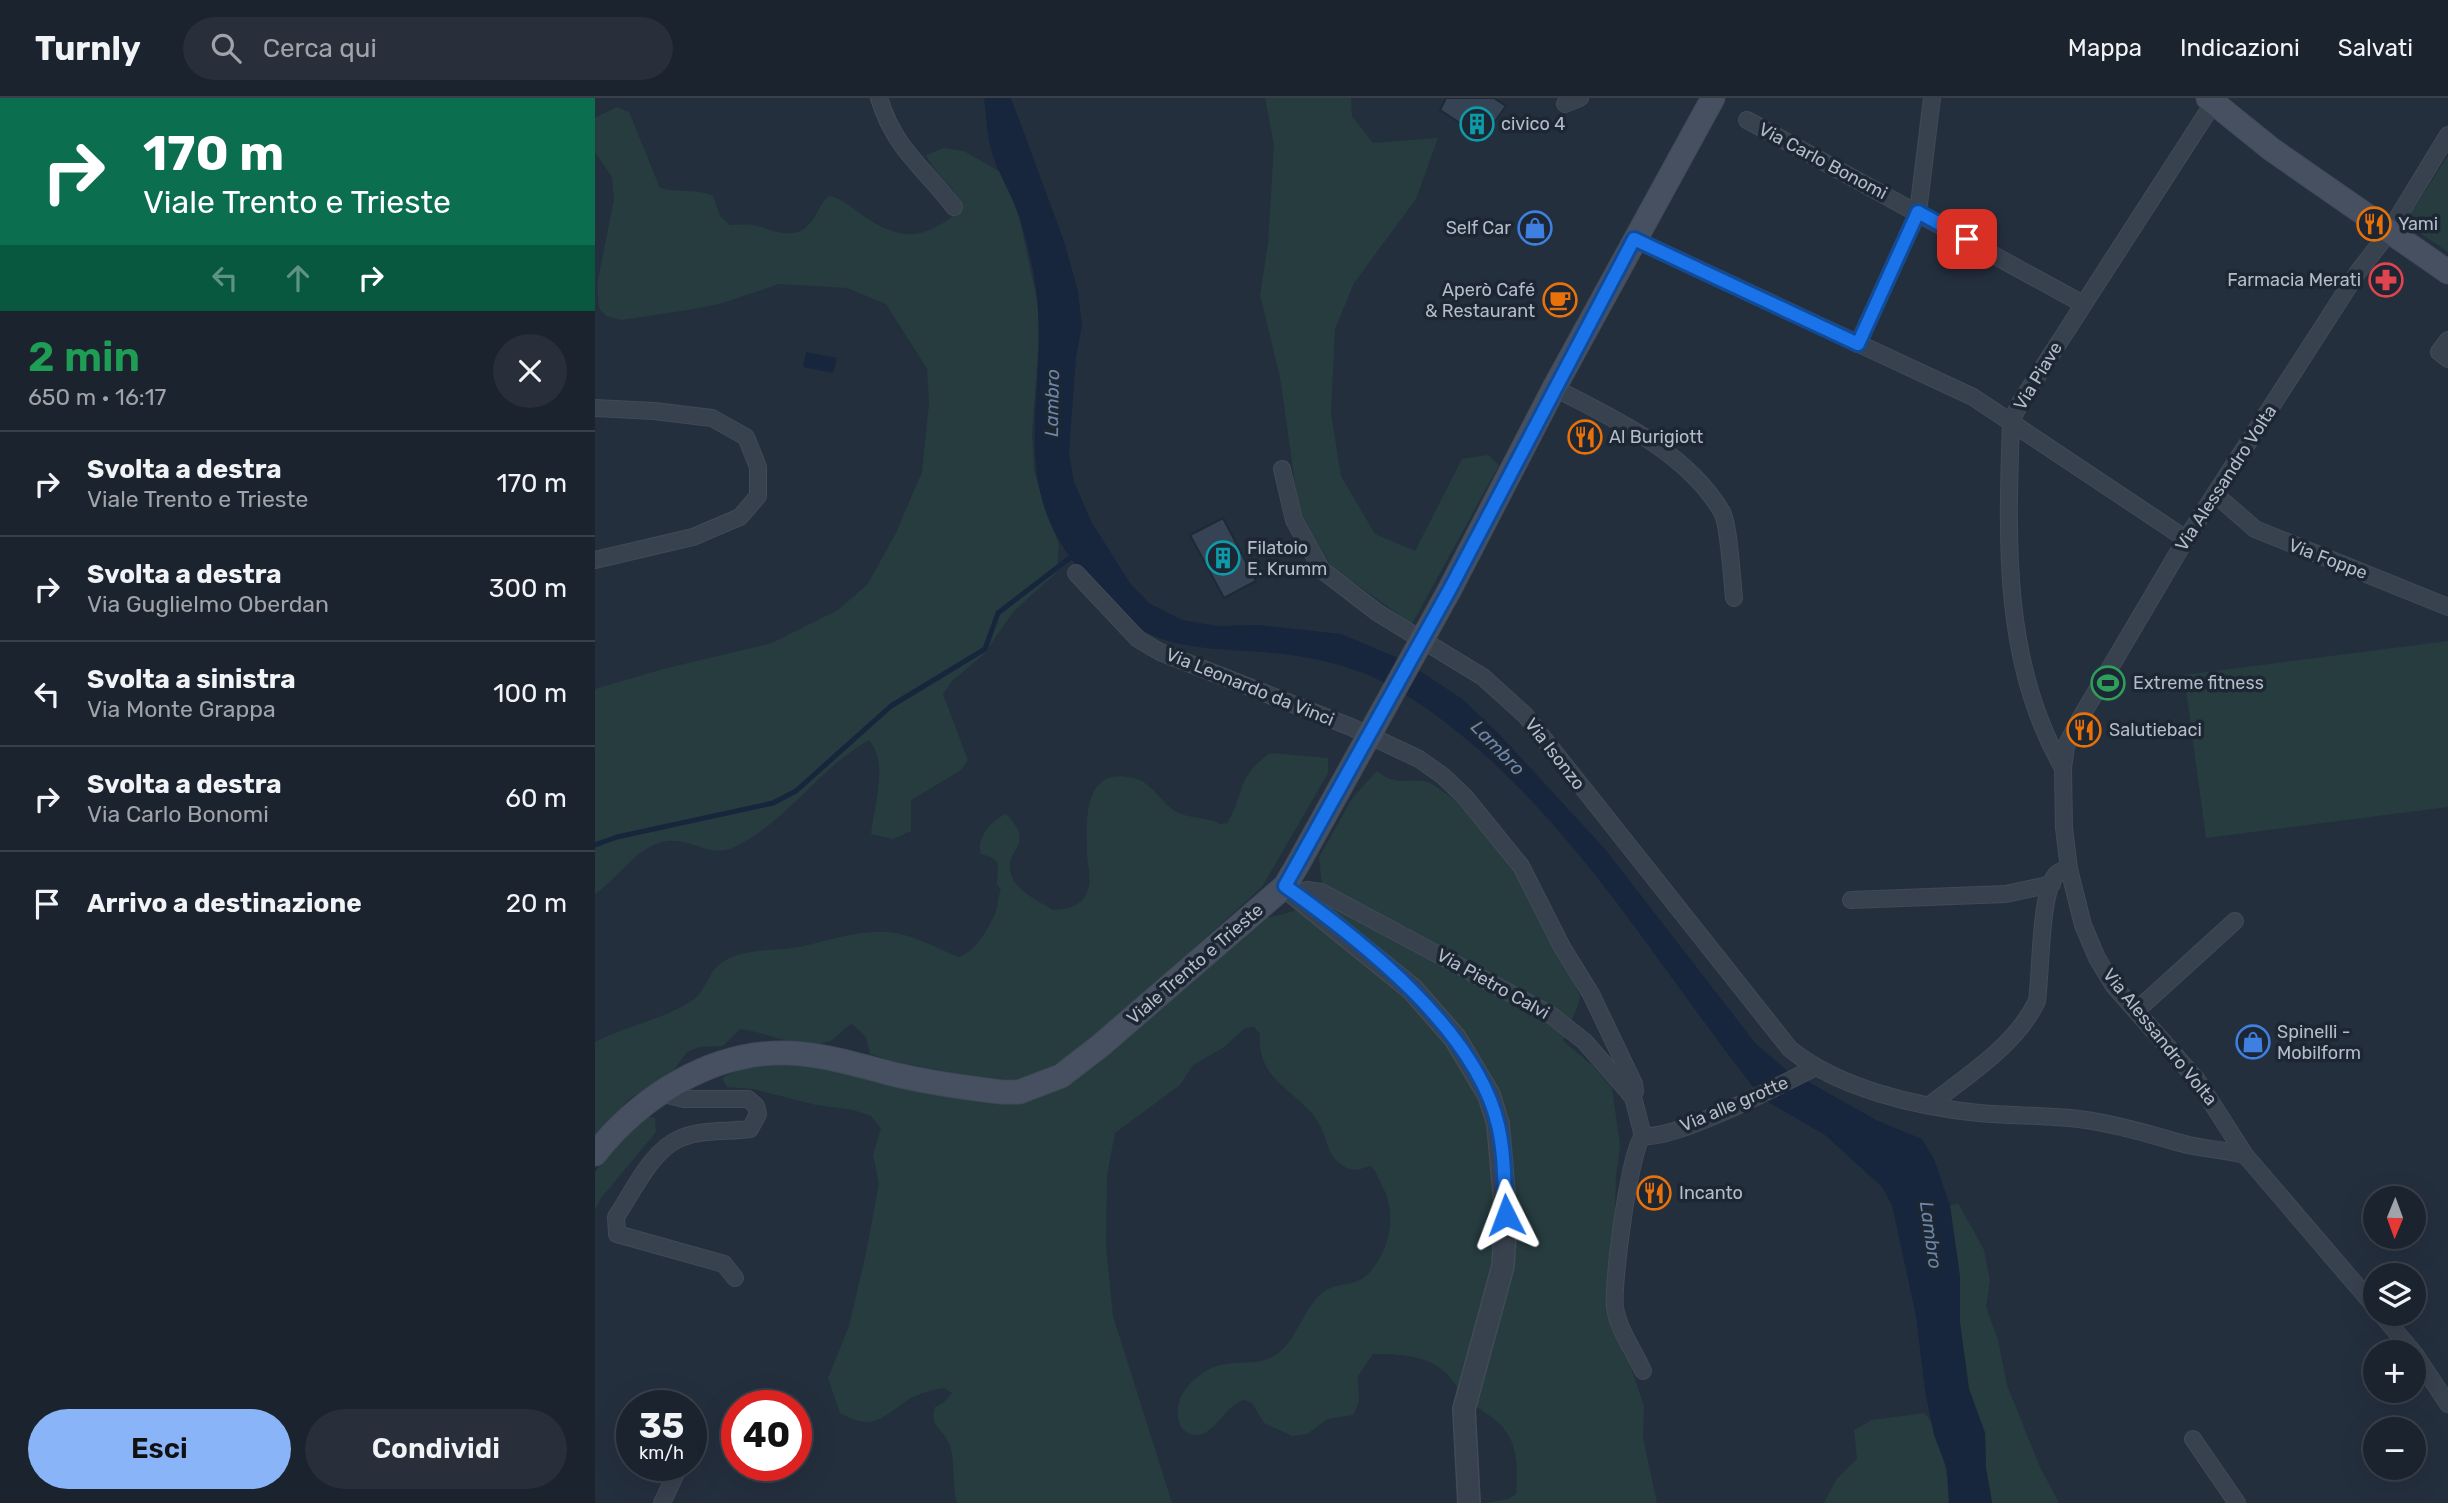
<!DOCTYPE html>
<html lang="it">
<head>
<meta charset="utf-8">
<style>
	:root { --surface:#1b232e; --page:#282f3a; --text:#f1f3f6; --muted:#a0a4aa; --line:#39404a; --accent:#8ab4f8 }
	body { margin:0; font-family:Rubik,sans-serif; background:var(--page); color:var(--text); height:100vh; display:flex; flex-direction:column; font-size:26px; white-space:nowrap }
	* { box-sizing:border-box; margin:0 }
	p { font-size:23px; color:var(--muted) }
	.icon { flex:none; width:38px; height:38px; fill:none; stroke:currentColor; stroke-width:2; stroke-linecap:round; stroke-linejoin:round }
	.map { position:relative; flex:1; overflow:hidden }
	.sheet { display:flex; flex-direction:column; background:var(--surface); width:595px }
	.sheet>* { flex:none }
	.hud { background:#0b6e4f; color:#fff; overflow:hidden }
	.needle { width:46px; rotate:181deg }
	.fabs { position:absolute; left:1768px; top:1088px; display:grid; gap:14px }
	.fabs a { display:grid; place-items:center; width:63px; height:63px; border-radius:50%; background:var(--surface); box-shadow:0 7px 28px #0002,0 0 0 2px var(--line); font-size:35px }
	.speed { position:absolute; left:21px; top:1292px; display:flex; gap:14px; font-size:35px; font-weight:700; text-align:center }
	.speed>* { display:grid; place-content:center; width:91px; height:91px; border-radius:50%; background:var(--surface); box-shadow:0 7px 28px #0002,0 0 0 2px var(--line); line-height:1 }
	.speed small { font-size:18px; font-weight:400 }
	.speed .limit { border:10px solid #d22; background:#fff; color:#111 }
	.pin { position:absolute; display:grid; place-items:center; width:60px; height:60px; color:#fff; margin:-30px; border-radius:14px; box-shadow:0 4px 10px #0006 }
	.me { position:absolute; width:77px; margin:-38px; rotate:357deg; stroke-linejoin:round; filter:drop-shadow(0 0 5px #0008) }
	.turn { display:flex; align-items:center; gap:24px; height:147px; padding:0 28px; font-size:32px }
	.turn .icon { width:91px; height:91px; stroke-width:2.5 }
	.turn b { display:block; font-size:49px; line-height:60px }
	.lanes { display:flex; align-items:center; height:66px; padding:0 28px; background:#0003; justify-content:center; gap:35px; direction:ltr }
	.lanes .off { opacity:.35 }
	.round { display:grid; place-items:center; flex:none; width:74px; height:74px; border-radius:37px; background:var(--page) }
	.summary { display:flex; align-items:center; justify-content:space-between; height:119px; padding:0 28px }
	h1 { font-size:42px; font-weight:600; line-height:52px; color:#1e9e55 }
	.button { display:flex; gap:14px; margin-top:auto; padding:14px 28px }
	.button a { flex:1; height:80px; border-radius:42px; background:var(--accent); color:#111; font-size:28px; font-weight:600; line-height:80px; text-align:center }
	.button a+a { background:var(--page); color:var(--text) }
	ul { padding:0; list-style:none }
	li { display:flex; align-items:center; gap:21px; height:105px; padding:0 28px; border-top:2px solid var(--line) }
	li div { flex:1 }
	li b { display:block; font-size:26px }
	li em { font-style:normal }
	header { display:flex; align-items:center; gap:42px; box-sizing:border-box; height:98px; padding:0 35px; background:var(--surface); border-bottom:2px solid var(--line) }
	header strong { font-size:33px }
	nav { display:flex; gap:38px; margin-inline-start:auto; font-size:24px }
	.search { width:490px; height:63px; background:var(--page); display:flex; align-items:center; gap:18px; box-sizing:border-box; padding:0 24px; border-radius:38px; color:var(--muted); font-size:26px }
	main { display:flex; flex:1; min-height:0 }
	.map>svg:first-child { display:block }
	.green { fill:#263c3f }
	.water { fill:#17263c }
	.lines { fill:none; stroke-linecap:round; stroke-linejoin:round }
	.stream { stroke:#17263c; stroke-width:5 }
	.building { fill:#364354; stroke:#1f2835; stroke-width:2 }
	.minor-casing { stroke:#414a57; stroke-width:18 }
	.tertiary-casing { stroke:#414a57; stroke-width:24 }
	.secondary-casing { stroke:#414a57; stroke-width:25 }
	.minor { stroke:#38414e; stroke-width:16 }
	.tertiary { stroke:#38414e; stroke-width:21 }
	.secondary { stroke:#465061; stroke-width:23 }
	.secondary-bridge-casing { stroke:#414a57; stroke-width:25; stroke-linecap:butt }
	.secondary-bridge { stroke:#465061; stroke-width:23 }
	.route-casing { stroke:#114b97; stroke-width:18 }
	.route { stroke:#1a73e8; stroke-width:12 }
	.labels { text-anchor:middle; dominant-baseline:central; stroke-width:7; stroke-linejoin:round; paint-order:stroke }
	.poi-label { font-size:18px; fill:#b4bcc9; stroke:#1d2633; text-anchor:start }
	.street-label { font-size:18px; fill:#b4bcc9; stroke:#1d2633 }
	.water-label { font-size:19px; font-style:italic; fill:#6d86a8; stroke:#1d2633 }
</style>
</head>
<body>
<header>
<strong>Turnly</strong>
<div class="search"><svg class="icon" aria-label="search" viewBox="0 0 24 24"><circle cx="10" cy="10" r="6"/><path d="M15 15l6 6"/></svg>Cerca qui</div>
<nav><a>Mappa</a><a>Indicazioni</a><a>Salvati</a></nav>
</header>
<main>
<section class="sheet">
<div class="hud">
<div class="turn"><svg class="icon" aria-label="right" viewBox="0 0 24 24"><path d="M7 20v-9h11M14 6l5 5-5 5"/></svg><div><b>170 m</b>Viale Trento e Trieste</div></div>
<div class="lanes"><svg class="icon off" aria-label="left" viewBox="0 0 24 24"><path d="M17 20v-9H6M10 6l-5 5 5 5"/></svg><svg class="icon off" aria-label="ahead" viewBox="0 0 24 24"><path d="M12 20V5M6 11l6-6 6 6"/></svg><svg class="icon" aria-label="right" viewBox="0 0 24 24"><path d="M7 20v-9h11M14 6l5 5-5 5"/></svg></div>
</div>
<div class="summary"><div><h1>2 min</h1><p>650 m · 16:17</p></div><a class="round"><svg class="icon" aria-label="close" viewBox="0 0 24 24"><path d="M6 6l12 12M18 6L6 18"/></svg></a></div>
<ul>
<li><svg class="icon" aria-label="right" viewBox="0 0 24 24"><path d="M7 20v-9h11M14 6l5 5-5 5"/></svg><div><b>Svolta a destra</b><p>Viale Trento e Trieste</p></div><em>170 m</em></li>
<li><svg class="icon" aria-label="right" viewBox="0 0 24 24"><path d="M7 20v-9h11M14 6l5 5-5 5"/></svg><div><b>Svolta a destra</b><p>Via Guglielmo Oberdan</p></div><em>300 m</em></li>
<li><svg class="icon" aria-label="left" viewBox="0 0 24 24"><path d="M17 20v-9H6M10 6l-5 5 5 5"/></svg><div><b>Svolta a sinistra</b><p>Via Monte Grappa</p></div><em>100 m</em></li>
<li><svg class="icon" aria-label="right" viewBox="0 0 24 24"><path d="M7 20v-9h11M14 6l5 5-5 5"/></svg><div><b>Svolta a destra</b><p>Via Carlo Bonomi</p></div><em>60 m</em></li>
<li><svg class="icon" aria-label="arrive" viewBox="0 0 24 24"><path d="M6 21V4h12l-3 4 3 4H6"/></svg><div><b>Arrivo a destinazione</b></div><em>20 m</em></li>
</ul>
<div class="button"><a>Esci</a><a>Condividi</a></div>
</section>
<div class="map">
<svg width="1853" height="1405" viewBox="0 0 1853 1405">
	<rect width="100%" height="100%" fill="#242f3e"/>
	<g class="green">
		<polygon points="670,0 756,0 757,18 778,45 843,40 821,101 759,185 740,231 736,315 746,378 780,436 820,453 867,361 893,357 904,367 817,526 737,469 704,414 685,279 665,197 673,145 679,47"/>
		<path d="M22 9 34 14 65 90C83 95 101 90 118 98L125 118 135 127C142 127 150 126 157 127 175 130 195 143 211 129 222 121 223 107 234 98 248 101 256 109 267 117 308 145 330 142 368 110 361 89 340 77 331 57L349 50 369 53 390 65 407 75 423 114 443 206 444 240 437 336 439 372 449 407 464 446 462 474 418 514 389 556 358 582 348 596 373 662 366 672 316 702V733L298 741 276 736C279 707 294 666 274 642 224 670 191 725 139 749 115 761 98 740 72 743 42 747 24 780 0 796V591L68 571 177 545 243 512 272 487 300 437 327 374 334 305 332 271 291 206 252 190 184 186 124 206 93 212 26 222 11 218 4 210 2 187 19 101 17 79 0 54V20Z"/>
		<polygon points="1853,57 1853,154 1810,125"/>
		<polygon points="1853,543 1853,709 1611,740 1589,577"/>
		<path d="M675 655 733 660V675L667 789 496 943 443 977 425 982 379 979 293 962 275 956 271 939 257 926C248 930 242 940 235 943 207 953 172 934 145 931L128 948 104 949 92 954 78 973 33 1002 0 1041V944C29 929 74 919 98 902 112 892 112 875 126 865 148 849 178 854 204 849 233 843 262 832 293 834 316 836 342 850 363 859 380 855 394 830 401 813 404 806 402 800 406 792L402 786 403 765 396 759 386 756C380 741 397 722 411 716 443 748 408 750 416 776 421 793 445 804 458 812 473 811 488 808 493 792 497 781 492 766 492 754 491 715 490 666 542 681 558 686 568 708 584 715 597 721 613 719 625 726L632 725C652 694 638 682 675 655Z"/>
		<path d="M782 673C804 690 813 679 832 684 838 685 845 692 850 695 907 732 959 836 985 898 983 915 972 926 968 943L998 968 1017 990 1025 1048 1021 1078 1019 1157 1028 1246 1049 1308 1048 1340 1062 1405H890L913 1401 921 1396C925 1340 915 1327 866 1300 854 1260 814 1255 778 1256L763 1278 764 1304 758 1317 733 1321 712 1336 697 1338 669 1325 657 1305 650 1302C629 1304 616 1351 590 1333 583 1328 582 1317 583 1309 584 1299 591 1289 599 1282 629 1253 655 1274 682 1256 702 1242 708 1211 726 1196 738 1185 753 1188 765 1182 787 1169 800 1131 794 1107 792 1095 785 1084 780 1073L776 1068C765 1070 760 1075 750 1069 730 1058 734 1041 723 1024 704 992 661 984 665 936L659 929 650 930 628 950 598 967 585 987 520 1035 512 1077 511 1148 518 1218 577 1405H362C356 1387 361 1366 355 1348 350 1331 333 1330 340 1309L348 1305 357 1295 349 1290C336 1292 324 1295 313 1302 284 1321 279 1333 245 1315L233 1280 254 1228 271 1155 284 1085 278 1057 286 1030 276 1018 258 1012 221 1007 158 991 132 989 127 980C177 947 353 990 415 1001L667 821C697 814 707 815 727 789L724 759 758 699Z"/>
		<polygon points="49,1018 60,1020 61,1034 6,1100 0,1112 0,1074"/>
		<polygon points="1363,1105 1389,1152 1395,1183 1391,1209 1403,1242 1412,1287 1444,1367 1464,1405 1397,1405 1391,1370 1390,1335 1374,1291 1365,1225 1365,1179 1355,1108"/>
		<path d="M1329 1315C1344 1327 1355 1384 1354 1405H1229L1242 1380 1262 1361 1259 1332 1277 1322Z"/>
	</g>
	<g class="water">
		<path d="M389 0H416L469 143 483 193 487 228 481 258 474 354 479 384 497 425 535 485 554 505 587 522 622 528 663 527 746 536 810 563 867 601 905 637 1010 751 1161 946 1197 977 1163 995C1051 854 960 688 803 592 767 570 718 558 676 555 639 551 595 553 559 538 538 529 522 510 506 494 396 391 462 296 438 173 434 153 429 132 422 113 415 93 403 75 397 55 392 37 391 19 389 0Z"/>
		<polygon points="211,254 242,260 238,275 208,269"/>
		<polygon points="1205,979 1281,1022 1327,1041 1339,1061 1355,1108 1365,1179 1365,1225 1374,1291 1390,1335 1391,1370 1397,1405 1354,1405 1352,1371 1339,1337 1330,1293 1321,1218 1297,1107 1287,1089 1230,1037 1166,1000"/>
	</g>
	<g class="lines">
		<polyline class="stream" points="0,747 22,739 178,705 201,693 296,608 390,551 403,515 480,456"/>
	</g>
	<g class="building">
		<polygon points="851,0 899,0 911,8 888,40 845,12"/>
		<polygon points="628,420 661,483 629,500 595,437"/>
	</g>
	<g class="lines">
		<defs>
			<g id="minor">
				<path d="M284 0C300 52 328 68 359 109"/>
				<polyline points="970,6 985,0"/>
				<polyline points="1152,22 1488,206"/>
				<polyline points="1039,141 1378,299 1591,441"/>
				<polyline points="1853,242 1844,254 1853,261"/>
				<polyline points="1263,246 1323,114 1337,0"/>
				<path d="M959 290C1018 320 1092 354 1127 414 1134 427 1137 482 1139 500"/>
				<polyline points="0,310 59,313 117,320 151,339 163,369 163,398 145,419 98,439 0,462"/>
				<path d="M687 371 699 422 727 472 783 515 888 579 930 617 1195 951C1243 990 1322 1009 1384 1015 1417 1018 1451 1017 1484 1021 1522 1026 1556 1037 1593 1047 1612 1051 1631 1052 1650 1057L1602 982 1519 888 1502 860 1488 827 1474 771 1469 730 1468 670 1471 648 1486 619 1591 441 1763 174 1794 134 1853 37"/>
				<polyline points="1621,397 1660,431 1853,509"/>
				<polyline points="481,475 543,541 565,554 756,629 824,661 848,678 870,699 926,768 967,849 996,896 1039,986 1040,993 1035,996"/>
				<path d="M1468 670C1407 565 1412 442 1416 324L1425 305 1619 4"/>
				<polyline points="701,797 712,792 726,794 956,917 990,944 1038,999 1048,1038"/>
				<polyline points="1256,802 1411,796 1457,786"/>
				<polyline points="1541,913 1640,823"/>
				<path d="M65 995 89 1001H153L161 1008 163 1016 155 1031C133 1034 107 1031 86 1040 56 1052 38 1094 21 1119L22 1136 129 1166 140 1180"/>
				<path d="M1336 1006C1373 977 1421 947 1442 903 1446 875 1445 798 1460 778 1463 774 1468 772 1474 771"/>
				<path d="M1048 1038C1081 1042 1185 987 1219 970"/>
				<polyline points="1650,1057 1780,1209"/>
				<polyline points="1786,1216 1819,1255 1853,1306"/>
				<path d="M1048 1273C1039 1252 1023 1232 1020 1209 1017 1186 1035 1050 1048 1038"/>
				<polyline points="1598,1341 1642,1405"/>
				<polyline points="67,1405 85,1367"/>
			</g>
			<polyline id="tertiary" points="690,788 817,891 860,940 894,997 903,1026 911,1117 908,1168 869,1311 874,1405"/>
			<g id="secondary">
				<polyline points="1613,0 1676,51 1853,174"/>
				<polyline points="855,491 959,290 1118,0"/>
				<path d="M0 1056C45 999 116 953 192 955 230 956 265 968 302 977 337 985 372 990 407 994H424L466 978 505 948 690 788 703 766"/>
			</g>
		</defs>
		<use href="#minor" class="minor-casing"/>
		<use href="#tertiary" class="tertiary-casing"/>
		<use href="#secondary" class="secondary-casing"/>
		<use href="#minor" class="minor"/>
		<use href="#tertiary" class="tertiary"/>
		<use href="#secondary" class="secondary"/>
		<defs>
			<polyline id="secondary-bridge" points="703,766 855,491"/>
		</defs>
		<use href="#secondary-bridge" class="secondary-bridge-casing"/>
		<use href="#secondary-bridge" class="secondary-bridge"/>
	</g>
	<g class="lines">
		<defs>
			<path id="route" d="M911 1117C909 1087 910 1056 903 1027 881 932 766 842 690 788L855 491 1039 141 1263 246 1323 114 1372 141"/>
		</defs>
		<use href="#route" class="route-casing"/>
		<use href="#route" class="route"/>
	</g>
	<defs>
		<symbol id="building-ring" viewBox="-11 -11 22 22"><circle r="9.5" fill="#1d2633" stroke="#0f9aa8" stroke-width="1.5"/><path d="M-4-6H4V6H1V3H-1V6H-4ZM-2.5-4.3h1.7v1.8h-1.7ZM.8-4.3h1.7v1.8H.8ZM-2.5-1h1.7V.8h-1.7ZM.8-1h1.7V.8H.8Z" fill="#0f9aa8"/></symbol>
		<symbol id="restaurant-ring" viewBox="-11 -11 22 22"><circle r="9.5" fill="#1d2633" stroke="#e8710a" stroke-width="1.5"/><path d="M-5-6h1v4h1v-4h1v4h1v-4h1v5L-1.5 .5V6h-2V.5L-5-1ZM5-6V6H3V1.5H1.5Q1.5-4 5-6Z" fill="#e8710a"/></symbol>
		<symbol id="shop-ring" viewBox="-11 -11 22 22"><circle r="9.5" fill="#1d2633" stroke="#3f7fe0" stroke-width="1.5"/><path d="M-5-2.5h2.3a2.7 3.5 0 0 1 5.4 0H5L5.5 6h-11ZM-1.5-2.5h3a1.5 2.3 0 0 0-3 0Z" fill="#3f7fe0"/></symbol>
		<symbol id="pharmacy-ring" viewBox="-11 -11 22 22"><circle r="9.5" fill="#1d2633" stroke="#e0444e" stroke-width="1.5"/><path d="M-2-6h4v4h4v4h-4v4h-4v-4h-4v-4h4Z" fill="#e0444e"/></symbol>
		<symbol id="cafe-ring" viewBox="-11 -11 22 22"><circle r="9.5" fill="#1d2633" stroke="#e8710a" stroke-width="1.5"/><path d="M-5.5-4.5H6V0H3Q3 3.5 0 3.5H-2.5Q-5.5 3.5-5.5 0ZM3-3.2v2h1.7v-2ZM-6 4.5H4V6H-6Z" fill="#e8710a"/></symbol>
		<symbol id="stadium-ring" viewBox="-11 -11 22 22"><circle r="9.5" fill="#1d2633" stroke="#2e9e5b" stroke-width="1.5"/><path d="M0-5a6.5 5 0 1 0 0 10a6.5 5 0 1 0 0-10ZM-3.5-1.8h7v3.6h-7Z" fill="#2e9e5b"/></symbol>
	</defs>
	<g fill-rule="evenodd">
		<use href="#building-ring" x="863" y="7" width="38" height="38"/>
		<use href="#restaurant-ring" x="1760" y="107" width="38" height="38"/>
		<use href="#shop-ring" x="921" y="111" width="38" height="38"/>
		<use href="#pharmacy-ring" x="1772" y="163" width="38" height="38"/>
		<use href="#cafe-ring" x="946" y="183" width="38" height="38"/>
		<use href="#restaurant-ring" x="971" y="320" width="38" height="38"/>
		<use href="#building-ring" x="609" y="441" width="38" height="38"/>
		<use href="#stadium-ring" x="1494" y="566" width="38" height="38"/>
		<use href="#restaurant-ring" x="1470" y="613" width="38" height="38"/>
		<use href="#shop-ring" x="1639" y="925" width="38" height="38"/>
		<use href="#restaurant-ring" x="1040" y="1076" width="38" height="38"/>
	</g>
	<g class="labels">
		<g class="poi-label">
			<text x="906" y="26">civico 4</text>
			<text x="1803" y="126">Yami</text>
			<text x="916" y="130" text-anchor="end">Self Car</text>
			<text x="1766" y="182" text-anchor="end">Farmacia Merati</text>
			<text x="940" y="192" text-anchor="end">Aperò Café<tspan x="940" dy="21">&amp; Restaurant</tspan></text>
			<text x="1014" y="339">Al Burigiott</text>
			<text x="652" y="450">Filatoio<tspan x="652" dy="21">E. Krumm</tspan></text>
			<text x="1538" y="585">Extreme fitness</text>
			<text x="1514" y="632">Salutiebaci</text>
			<text x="1682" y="934">Spinelli -<tspan x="1682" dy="21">Mobilform</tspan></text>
			<text x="1084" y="1095">Incanto</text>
		</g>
		<g class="street-label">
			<text transform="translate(1228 63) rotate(28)">Via Carlo Bonomi</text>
			<text transform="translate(1443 278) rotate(-59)">Via Piave</text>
			<text transform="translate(1631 380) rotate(-57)">Via Alessandro Volta</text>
			<text transform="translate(1733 461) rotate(21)">Via Foppe</text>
			<text transform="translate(655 589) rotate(22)">Via Leonardo da Vinci</text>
			<text transform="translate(960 656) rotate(52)">Via Isonzo</text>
			<text transform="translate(600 866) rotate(-41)">Viale Trento e Trieste</text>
			<text transform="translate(898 886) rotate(29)">Via Pietro Calvi</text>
			<text transform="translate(1565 939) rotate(51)">Via Alessandro Volta</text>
			<text transform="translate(1139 1006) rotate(-23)">Via alle grotte</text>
		</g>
		<g class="water-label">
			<text transform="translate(457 305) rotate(-89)">Lambro</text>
			<text transform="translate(903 650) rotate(46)">Lambro</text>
			<text transform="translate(1336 1137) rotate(82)">Lambro</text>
		</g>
	</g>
</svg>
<div class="fabs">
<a><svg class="needle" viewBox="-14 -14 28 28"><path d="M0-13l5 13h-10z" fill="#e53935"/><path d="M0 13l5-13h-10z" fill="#a0a4aa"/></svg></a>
<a><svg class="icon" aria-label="layers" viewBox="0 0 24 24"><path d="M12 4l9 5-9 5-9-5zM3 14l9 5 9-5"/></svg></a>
<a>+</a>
<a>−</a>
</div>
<div class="speed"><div>35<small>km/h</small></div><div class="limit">40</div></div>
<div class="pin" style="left:1372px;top:141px;background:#d93025"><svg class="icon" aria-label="arrive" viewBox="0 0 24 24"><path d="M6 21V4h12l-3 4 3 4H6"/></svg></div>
<svg class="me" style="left:911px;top:1117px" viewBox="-20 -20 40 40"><path d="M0-17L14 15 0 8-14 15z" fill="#1a73e8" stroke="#fff" stroke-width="4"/></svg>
</div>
</main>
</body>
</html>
